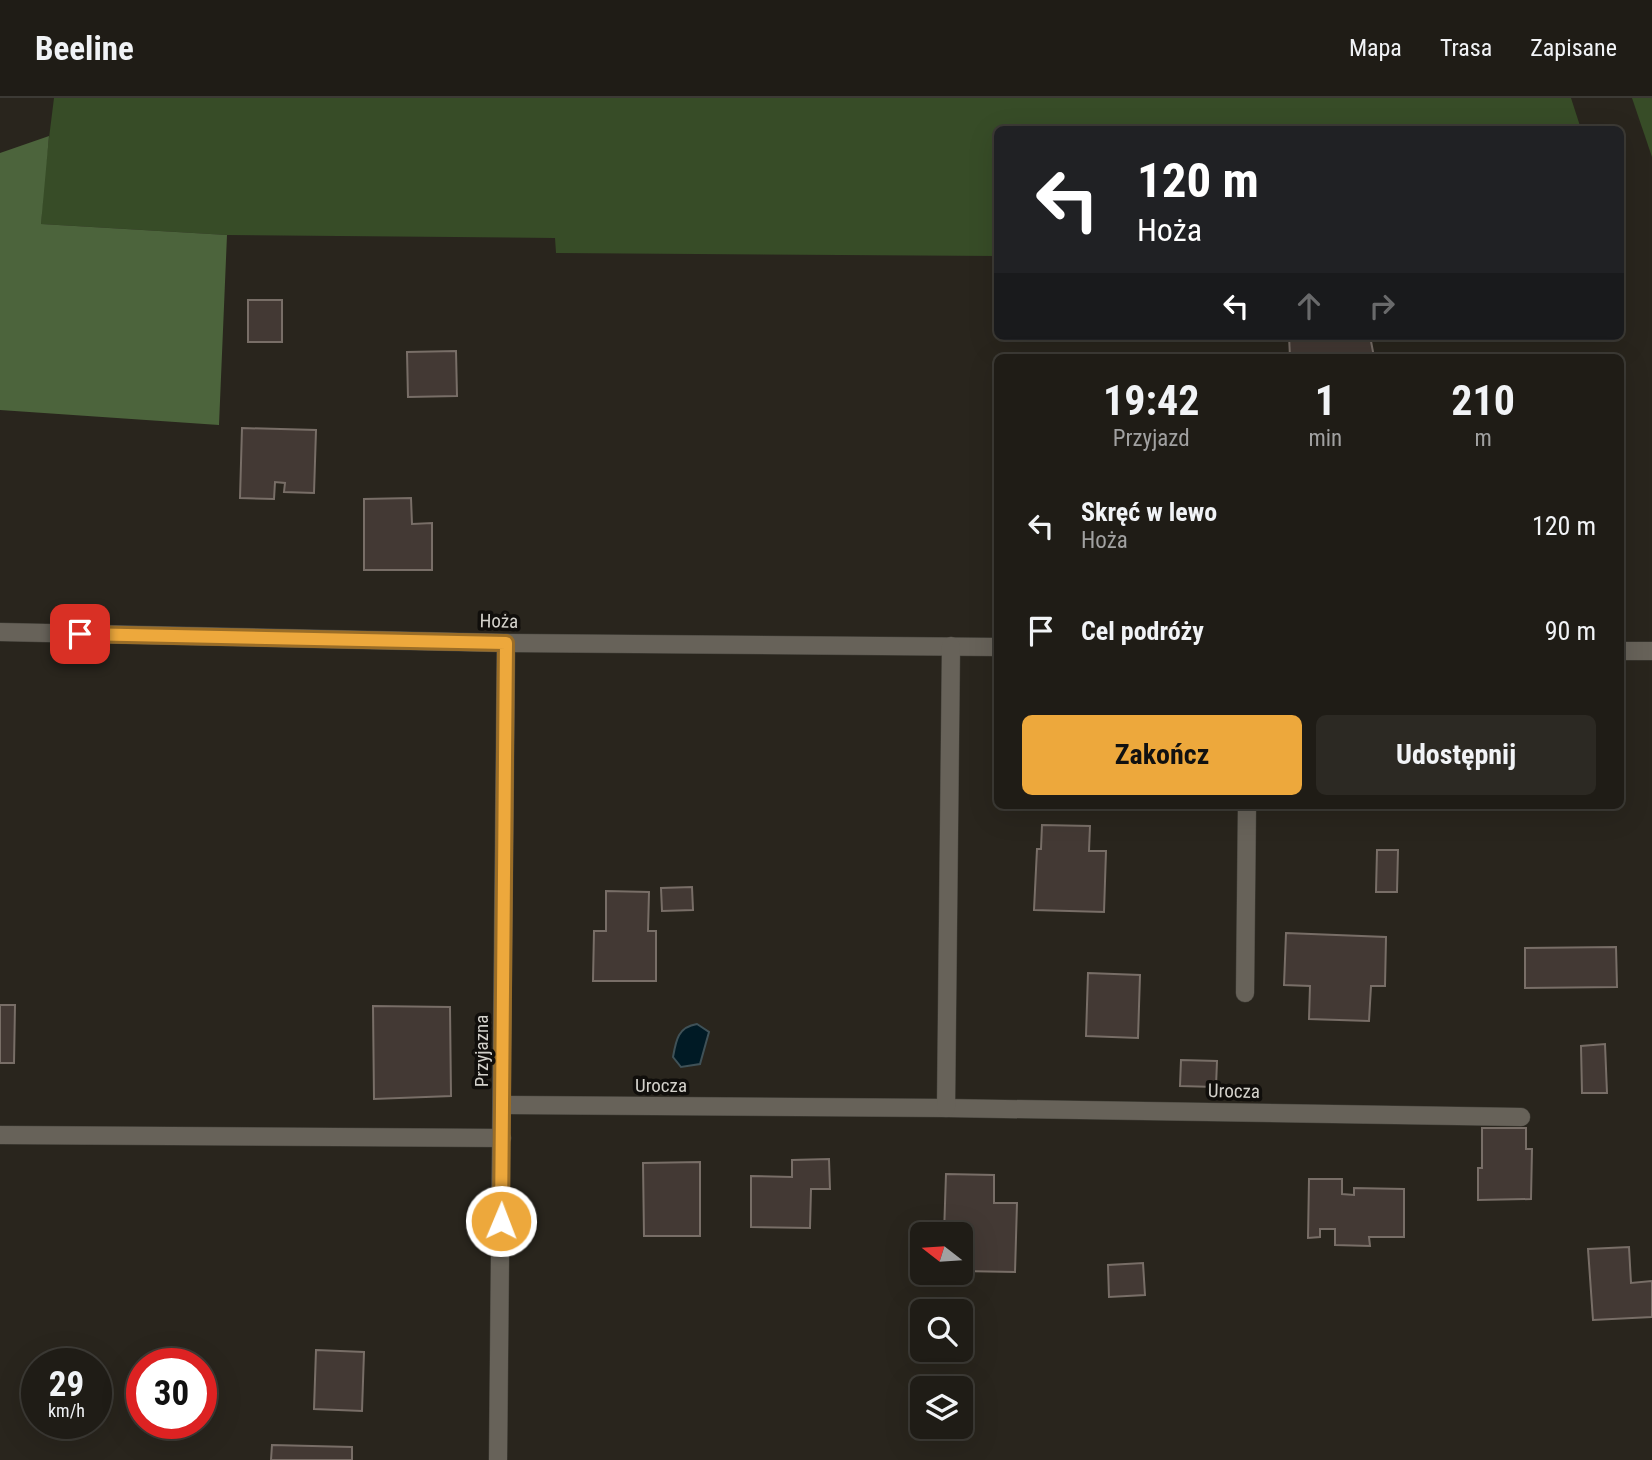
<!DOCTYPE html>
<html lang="pl">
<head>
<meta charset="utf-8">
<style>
	:root { --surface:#1f1c16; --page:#2c2923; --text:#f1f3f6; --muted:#a1a1a1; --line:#3c3a35; --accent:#eda83c }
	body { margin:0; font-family:"Roboto Condensed",sans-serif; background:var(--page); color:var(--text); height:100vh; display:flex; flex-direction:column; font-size:26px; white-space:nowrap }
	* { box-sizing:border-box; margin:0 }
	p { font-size:23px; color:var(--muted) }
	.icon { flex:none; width:38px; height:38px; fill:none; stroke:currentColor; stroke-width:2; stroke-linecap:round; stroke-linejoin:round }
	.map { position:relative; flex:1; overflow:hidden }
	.details { position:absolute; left:994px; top:256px; width:630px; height:455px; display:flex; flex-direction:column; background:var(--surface); border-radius:10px; box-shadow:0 7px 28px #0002,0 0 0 2px var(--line) }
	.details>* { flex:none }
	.guide { position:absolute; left:994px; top:28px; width:630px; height:214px; border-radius:10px; box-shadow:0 7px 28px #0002,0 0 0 2px var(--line); background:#202124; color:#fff; overflow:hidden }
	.needle { width:46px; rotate:287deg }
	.fabs { position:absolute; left:910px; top:1124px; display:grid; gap:14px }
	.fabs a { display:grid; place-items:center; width:63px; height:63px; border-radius:10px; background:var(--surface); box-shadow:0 7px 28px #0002,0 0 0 2px var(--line); font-size:35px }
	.speed { position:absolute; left:21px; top:1250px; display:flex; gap:14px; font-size:35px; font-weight:700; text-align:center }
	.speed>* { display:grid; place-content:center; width:91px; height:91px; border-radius:50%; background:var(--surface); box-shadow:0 7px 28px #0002,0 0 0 2px var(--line); line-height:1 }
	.speed small { font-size:18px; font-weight:400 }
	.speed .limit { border:10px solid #d22; background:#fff; color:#111 }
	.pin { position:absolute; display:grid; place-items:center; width:60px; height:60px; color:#fff; margin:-30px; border-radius:14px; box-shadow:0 4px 10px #0006 }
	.me { position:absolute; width:77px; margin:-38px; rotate:1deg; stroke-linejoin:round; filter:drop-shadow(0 0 5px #0008) }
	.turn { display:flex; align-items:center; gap:24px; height:147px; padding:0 28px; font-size:32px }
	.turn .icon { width:91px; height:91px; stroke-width:2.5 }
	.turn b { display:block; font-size:49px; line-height:60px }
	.lanes { display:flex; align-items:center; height:66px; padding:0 28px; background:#0003; justify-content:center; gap:35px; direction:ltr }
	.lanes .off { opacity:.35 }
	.eta { display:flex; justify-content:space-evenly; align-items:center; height:119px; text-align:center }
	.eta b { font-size:42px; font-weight:700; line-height:49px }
	.button { display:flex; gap:14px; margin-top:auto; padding:14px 28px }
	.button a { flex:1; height:80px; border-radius:10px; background:var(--accent); color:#111; font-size:28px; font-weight:700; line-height:80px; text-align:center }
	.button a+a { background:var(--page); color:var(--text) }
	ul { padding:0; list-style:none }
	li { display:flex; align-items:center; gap:21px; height:105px; padding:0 28px }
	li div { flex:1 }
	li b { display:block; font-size:26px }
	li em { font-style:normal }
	header { display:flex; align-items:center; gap:42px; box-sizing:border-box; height:98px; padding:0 35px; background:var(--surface); border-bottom:2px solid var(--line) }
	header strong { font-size:33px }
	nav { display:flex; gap:38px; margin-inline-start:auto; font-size:24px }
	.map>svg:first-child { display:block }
	.green { fill:#374c27 }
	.forest { fill:#4c643c }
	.water { fill:#001a25; stroke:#3f5157; stroke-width:2 }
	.building { fill:#433934; stroke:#786e67; stroke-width:2 }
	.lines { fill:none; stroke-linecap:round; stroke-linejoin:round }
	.street-casing { stroke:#43413a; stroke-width:19 }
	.street { stroke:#676259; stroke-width:18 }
	.route-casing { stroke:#9a6d27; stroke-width:18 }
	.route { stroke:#eda83c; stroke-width:12 }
	.labels { text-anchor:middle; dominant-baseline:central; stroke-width:7; stroke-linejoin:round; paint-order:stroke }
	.street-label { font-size:19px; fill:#d3d1cb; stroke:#100e0b }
</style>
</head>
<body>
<header>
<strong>Beeline</strong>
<nav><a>Mapa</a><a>Trasa</a><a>Zapisane</a></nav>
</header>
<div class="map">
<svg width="1652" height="1362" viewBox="0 0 1652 1362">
	<rect width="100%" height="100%" fill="#29251d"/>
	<g class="green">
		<polygon points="54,0 1571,0 1581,31 998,32 997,158 556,155 555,140 227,137 41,126 44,80"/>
		<polygon points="1632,0 1652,0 1652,59"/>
	</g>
	<polygon class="forest" points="49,38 41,126 227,137 219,327 0,312 0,55"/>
	<path class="water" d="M697 926 709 934 700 966 681 969 673 959C676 942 678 929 697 926Z"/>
	<g class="building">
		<rect x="248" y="202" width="34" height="42"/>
		<polygon points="1289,238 1370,238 1374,259 1290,259"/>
		<polygon points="456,253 457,298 408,299 407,254"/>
		<polygon points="242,330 316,332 314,395 284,394 285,385 275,384 274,401 240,400"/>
		<polygon points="411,400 412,426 432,425 432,472 364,472 364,401"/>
		<polygon points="1042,727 1090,728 1089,753 1106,753 1104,814 1034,812 1037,751 1041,751"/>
		<polygon points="1377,752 1398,752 1397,794 1376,794"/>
		<polygon points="692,789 693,812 662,813 661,790"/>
		<polygon points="606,793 649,794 648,833 656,833 656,883 593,883 594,833 606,833"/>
		<polygon points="1286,835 1386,839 1385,888 1371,888 1369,923 1309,921 1310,888 1284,887"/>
		<polygon points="1616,849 1617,889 1525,890 1525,850"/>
		<polygon points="1088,875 1140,877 1138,940 1086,938"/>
		<polygon points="0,907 15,907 14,965 0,965"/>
		<polygon points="373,908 450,909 451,998 374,1001"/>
		<polygon points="1605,946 1607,995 1582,995 1581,948"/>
		<polygon points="1181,962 1217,963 1216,989 1180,988"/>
		<polygon points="1482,1030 1526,1030 1526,1051 1532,1051 1531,1101 1478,1102 1478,1070 1482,1070"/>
		<polygon points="829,1061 830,1091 811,1091 810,1130 751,1129 751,1078 792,1079 792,1062"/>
		<polygon points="700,1064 700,1138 644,1138 643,1065"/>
		<polygon points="946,1076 994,1077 994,1105 1017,1105 1015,1174 961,1173 961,1136 944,1136"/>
		<polygon points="1309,1081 1342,1081 1342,1096 1354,1097 1354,1090 1404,1091 1404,1139 1369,1139 1370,1148 1335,1147 1335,1131 1320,1131 1320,1139 1308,1140"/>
		<polygon points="1629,1149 1631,1185 1652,1183 1652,1219 1593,1222 1588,1151"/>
		<polygon points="1143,1165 1145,1197 1109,1199 1108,1167"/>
		<polygon points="316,1252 364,1254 362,1313 314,1311"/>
		<polygon points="272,1347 352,1349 352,1362 271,1362"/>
	</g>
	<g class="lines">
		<defs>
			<g id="street">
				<polyline points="0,534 506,545 998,549"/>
				<polyline points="1620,553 1652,553"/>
				<polyline points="1245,895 1247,707"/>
				<polyline points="502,1007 946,1010 1521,1019"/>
				<polyline points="946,1010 951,548"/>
				<polyline points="0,1037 502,1040"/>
				<polyline points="498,1362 506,545"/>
			</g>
		</defs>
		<use href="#street" class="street-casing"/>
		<use href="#street" class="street"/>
	</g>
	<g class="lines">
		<defs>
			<polyline id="route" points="80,536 506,545 501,1123"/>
		</defs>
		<use href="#route" class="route-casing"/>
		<use href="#route" class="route"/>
	</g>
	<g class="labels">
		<g class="street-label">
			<text transform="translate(499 523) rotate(1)">Hoża</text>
			<text transform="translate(481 953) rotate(-90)">Przyjazna</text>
			<text x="661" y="987">Urocza</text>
			<text transform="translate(1234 993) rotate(1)">Urocza</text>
		</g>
	</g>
</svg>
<div class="fabs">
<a><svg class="needle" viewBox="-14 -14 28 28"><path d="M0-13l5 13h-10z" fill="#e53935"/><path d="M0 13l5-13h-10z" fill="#a1a1a1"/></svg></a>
<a><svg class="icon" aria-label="search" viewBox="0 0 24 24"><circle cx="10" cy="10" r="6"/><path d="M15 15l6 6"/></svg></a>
<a><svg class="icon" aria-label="layers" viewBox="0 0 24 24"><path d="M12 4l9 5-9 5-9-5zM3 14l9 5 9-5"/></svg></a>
</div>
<div class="speed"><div>29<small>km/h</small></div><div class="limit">30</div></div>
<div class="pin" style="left:80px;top:536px;background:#d93025"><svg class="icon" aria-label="arrive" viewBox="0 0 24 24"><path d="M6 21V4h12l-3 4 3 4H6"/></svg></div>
<svg class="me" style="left:501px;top:1123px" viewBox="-20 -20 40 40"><circle r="17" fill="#eda83c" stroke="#fff" stroke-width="3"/><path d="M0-11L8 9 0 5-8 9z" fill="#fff"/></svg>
<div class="guide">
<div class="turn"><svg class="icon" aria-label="left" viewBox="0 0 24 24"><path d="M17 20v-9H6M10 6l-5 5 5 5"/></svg><div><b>120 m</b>Hoża</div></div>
<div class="lanes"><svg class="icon" aria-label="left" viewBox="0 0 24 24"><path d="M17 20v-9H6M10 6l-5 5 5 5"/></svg><svg class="icon off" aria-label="ahead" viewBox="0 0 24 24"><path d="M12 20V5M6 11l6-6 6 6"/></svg><svg class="icon off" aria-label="right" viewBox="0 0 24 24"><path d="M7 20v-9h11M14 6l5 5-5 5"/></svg></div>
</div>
<section class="details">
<div class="eta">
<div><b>19:42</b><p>Przyjazd</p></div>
<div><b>1</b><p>min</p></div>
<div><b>210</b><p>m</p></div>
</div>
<ul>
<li><svg class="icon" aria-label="left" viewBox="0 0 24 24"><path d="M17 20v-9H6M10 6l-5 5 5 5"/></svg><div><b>Skręć w lewo</b><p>Hoża</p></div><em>120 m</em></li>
<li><svg class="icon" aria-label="arrive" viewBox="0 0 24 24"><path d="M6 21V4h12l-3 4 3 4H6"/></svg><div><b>Cel podróży</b></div><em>90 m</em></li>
</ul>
<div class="button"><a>Zakończ</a><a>Udostępnij</a></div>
</section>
</div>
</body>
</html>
